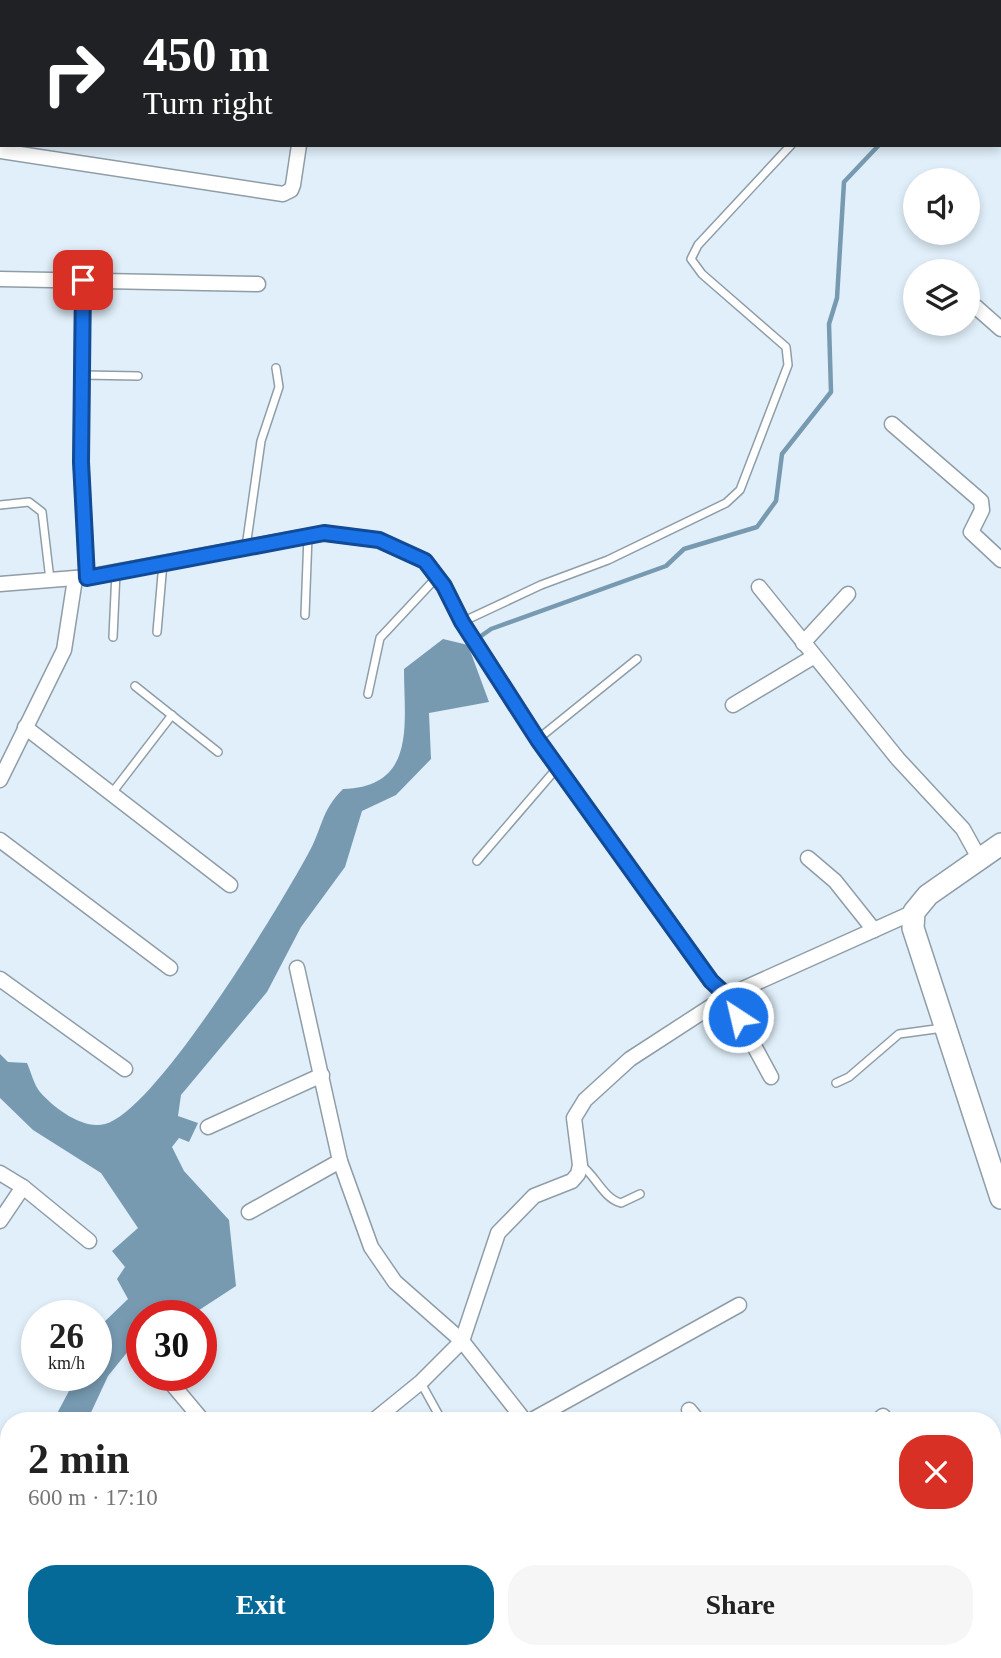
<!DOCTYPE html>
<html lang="en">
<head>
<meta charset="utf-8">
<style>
	:root { --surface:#fff; --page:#f6f6f6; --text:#222; --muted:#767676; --accent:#066a98 }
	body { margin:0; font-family:Georgia,serif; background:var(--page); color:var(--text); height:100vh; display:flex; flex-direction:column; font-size:26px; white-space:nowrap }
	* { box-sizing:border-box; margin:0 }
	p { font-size:23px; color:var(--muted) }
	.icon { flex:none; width:38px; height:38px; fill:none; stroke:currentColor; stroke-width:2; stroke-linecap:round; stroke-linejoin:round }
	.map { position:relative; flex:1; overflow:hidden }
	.panel { position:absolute; left:0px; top:1412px; width:1001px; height:247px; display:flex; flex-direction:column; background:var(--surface); border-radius:28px 28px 0 0; box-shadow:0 4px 10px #0003 }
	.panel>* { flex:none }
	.guide { position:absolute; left:0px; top:0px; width:1001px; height:147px; box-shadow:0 4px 10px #0003; background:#202124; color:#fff; overflow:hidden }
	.controls { position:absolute; left:903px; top:168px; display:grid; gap:14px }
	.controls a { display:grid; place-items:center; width:77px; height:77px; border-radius:50%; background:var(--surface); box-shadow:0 4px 10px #0003; font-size:35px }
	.speed { position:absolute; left:21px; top:1300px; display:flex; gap:14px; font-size:35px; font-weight:700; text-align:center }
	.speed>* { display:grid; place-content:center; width:91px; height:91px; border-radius:50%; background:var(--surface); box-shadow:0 4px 10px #0003; line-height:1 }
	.speed small { font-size:18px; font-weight:400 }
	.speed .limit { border:10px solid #d22; background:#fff; color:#111 }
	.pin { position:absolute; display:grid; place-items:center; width:60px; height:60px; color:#fff; margin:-30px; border-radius:14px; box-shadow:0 4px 10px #0006 }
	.me { position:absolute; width:77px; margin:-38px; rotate:325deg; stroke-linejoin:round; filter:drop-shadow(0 0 5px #0008) }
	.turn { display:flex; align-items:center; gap:24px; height:147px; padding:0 28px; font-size:32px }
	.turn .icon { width:91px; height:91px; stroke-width:2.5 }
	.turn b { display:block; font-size:49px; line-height:60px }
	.round { display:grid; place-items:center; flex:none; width:74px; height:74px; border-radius:28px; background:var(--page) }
	.headline { display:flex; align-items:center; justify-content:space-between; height:119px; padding:0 28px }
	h1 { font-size:42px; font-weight:800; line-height:52px }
	.cta { display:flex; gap:14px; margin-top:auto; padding:14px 28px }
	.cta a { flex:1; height:80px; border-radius:28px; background:var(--accent); color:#fff; font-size:28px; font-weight:800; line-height:80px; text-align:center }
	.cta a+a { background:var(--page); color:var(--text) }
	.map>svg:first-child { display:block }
	.water { fill:#779ab1 }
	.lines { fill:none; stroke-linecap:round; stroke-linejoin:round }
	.stream { stroke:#779ab1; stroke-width:4.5 }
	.lane-casing { stroke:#8f9da7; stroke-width:10 }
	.street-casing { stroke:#8f9da7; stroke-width:17 }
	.secondary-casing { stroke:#8f9da7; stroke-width:24 }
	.lane { stroke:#fff; stroke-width:7 }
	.street { stroke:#fff; stroke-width:14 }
	.secondary { stroke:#fff; stroke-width:21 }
	.route-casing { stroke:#114b97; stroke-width:18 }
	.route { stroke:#1a73e8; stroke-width:12 }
</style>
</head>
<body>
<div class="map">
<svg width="1001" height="1658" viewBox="0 0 1001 1658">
	<rect width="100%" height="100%" fill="#e0effa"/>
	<g class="water">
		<path d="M443 639 468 645 489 702 429 713 431 759 396 795 362 811 345 867 301 927 267 992 181 1095 178 1116 198 1123 189 1142 179 1138 172 1147 184 1171 229 1220 236 1286 190 1316H142V1334L108 1376 87 1421H53L77 1376H96V1326L99 1327 128 1299 117 1279 125 1267 112 1251 138 1228 101 1173 33 1130 0 1098V1054L8 1062 27 1063C31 1072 34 1085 40 1092 54 1108 83 1130 105 1124 156 1111 280 906 308 854 323 828 320 812 343 789 417 787 404 723 404 669Z"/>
		<polygon points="9,1507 9,1606 0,1608 0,1557 5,1552 0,1546 0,1515"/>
	</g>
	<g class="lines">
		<g class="stream">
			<polyline points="874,2 876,0"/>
			<polyline points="481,636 491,629 666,566 684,549 757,527 776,501 782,454 831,392 829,324 837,298 844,182 879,145"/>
		</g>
		<defs>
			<g id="lane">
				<polyline points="857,2 858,0"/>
				<polyline points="83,375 138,376"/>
				<polyline points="0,505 29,502 42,512 50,580"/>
				<polyline points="246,547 261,441 279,387 276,368"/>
				<polyline points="305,615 308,536"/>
				<polyline points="462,622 541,585 608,560 726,503 740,490 788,365 786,347 702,274 691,259 698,245 791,145"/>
				<polyline points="157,632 163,563"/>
				<polyline points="113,637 116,572"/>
				<polyline points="135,686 218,752"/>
				<polyline points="368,694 380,638 437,577"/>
				<polyline points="538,739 637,659"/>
				<polyline points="112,793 172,715"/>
				<polyline points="477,861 557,768"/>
				<polyline points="836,1083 849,1077 899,1034 943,1028"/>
				<path d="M581 1165C596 1176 603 1198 621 1203L640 1194"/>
				<polyline points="421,1383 442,1421"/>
				<polyline points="992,1490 1001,1499"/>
				<polyline points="877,1650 883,1658"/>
			</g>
			<g id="street">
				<polyline points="234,0 246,2"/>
				<polyline points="5,2 6,0"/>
				<polyline points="264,2 264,0"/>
				<polyline points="0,44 2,30"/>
				<polyline points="0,151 283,194 291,190 293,185 299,145"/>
				<polyline points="0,279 258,284"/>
				<polyline points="83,280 81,462 87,577"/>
				<polyline points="976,307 1001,329"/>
				<polyline points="892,424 981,501 982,510 971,532 1001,560"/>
				<polyline points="0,584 87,577 324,533 379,540 425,561 444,586 462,622 538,740 711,981 727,996 771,1077"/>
				<polyline points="759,587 898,759 963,829 979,858"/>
				<polyline points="803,643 848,594"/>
				<polyline points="733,705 813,657"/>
				<polyline points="25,727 230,885"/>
				<polyline points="0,780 64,650 75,579"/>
				<polyline points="0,840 170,968"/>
				<polyline points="808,858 835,881 874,930"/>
				<polyline points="297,968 340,1161 371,1247 395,1282 462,1341 525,1421"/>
				<polyline points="0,979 125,1069"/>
				<polyline points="208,1127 322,1075"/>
				<polyline points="0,1173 23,1187 89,1241"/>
				<polyline points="249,1212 340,1161"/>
				<polyline points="0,1221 23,1187"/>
				<polyline points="172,1384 203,1421"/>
				<polyline points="689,1410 698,1421"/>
				<polyline points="373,1421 421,1382 462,1341 498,1233 534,1196 572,1181 578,1174 580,1165 574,1118 585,1100 630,1059 727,996 914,912"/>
				<polyline points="530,1421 739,1305"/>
				<polyline points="877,1421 883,1416"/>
				<polyline points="235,1650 241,1658"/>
				<polyline points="709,1650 715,1658"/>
				<polyline points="73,1658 79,1650"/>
				<polyline points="304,1658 313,1650"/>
			</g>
			<g id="secondary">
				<polyline points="1001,844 928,895 914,912 913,928 1001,1198"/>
				<polyline points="992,1484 1001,1474"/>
				<polyline points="823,1658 831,1650"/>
			</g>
		</defs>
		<use href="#lane" class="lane-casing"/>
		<use href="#street" class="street-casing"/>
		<use href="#secondary" class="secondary-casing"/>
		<use href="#lane" class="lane"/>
		<use href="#street" class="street"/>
		<use href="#secondary" class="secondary"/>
	</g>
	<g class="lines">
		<defs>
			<polyline id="route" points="83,280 81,462 87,578 324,533 379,540 425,561 444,586 462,622 538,740 711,981 727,996 738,1017"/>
		</defs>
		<use href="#route" class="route-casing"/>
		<use href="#route" class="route"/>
	</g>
</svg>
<div class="controls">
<a><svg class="icon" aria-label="sound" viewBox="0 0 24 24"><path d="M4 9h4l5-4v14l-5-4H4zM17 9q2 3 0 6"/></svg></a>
<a><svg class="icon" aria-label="layers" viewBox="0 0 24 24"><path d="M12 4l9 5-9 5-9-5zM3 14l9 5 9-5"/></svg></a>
</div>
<div class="speed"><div>26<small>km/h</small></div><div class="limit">30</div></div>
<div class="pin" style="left:83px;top:280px;background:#d93025"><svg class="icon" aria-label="arrive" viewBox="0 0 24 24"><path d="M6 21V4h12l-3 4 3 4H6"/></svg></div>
<svg class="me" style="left:738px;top:1017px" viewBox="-20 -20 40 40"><circle r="17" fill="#1a73e8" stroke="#fff" stroke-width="3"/><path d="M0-11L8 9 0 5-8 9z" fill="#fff"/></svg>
<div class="guide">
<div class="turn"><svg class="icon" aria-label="right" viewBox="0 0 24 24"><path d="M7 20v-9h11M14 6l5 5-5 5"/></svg><div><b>450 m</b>Turn right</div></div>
</div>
<section class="panel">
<div class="headline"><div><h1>2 min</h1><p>600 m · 17:10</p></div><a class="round" style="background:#d93025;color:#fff"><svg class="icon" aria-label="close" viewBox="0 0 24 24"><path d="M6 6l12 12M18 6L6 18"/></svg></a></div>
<div class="cta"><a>Exit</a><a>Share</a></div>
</section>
</div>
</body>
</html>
